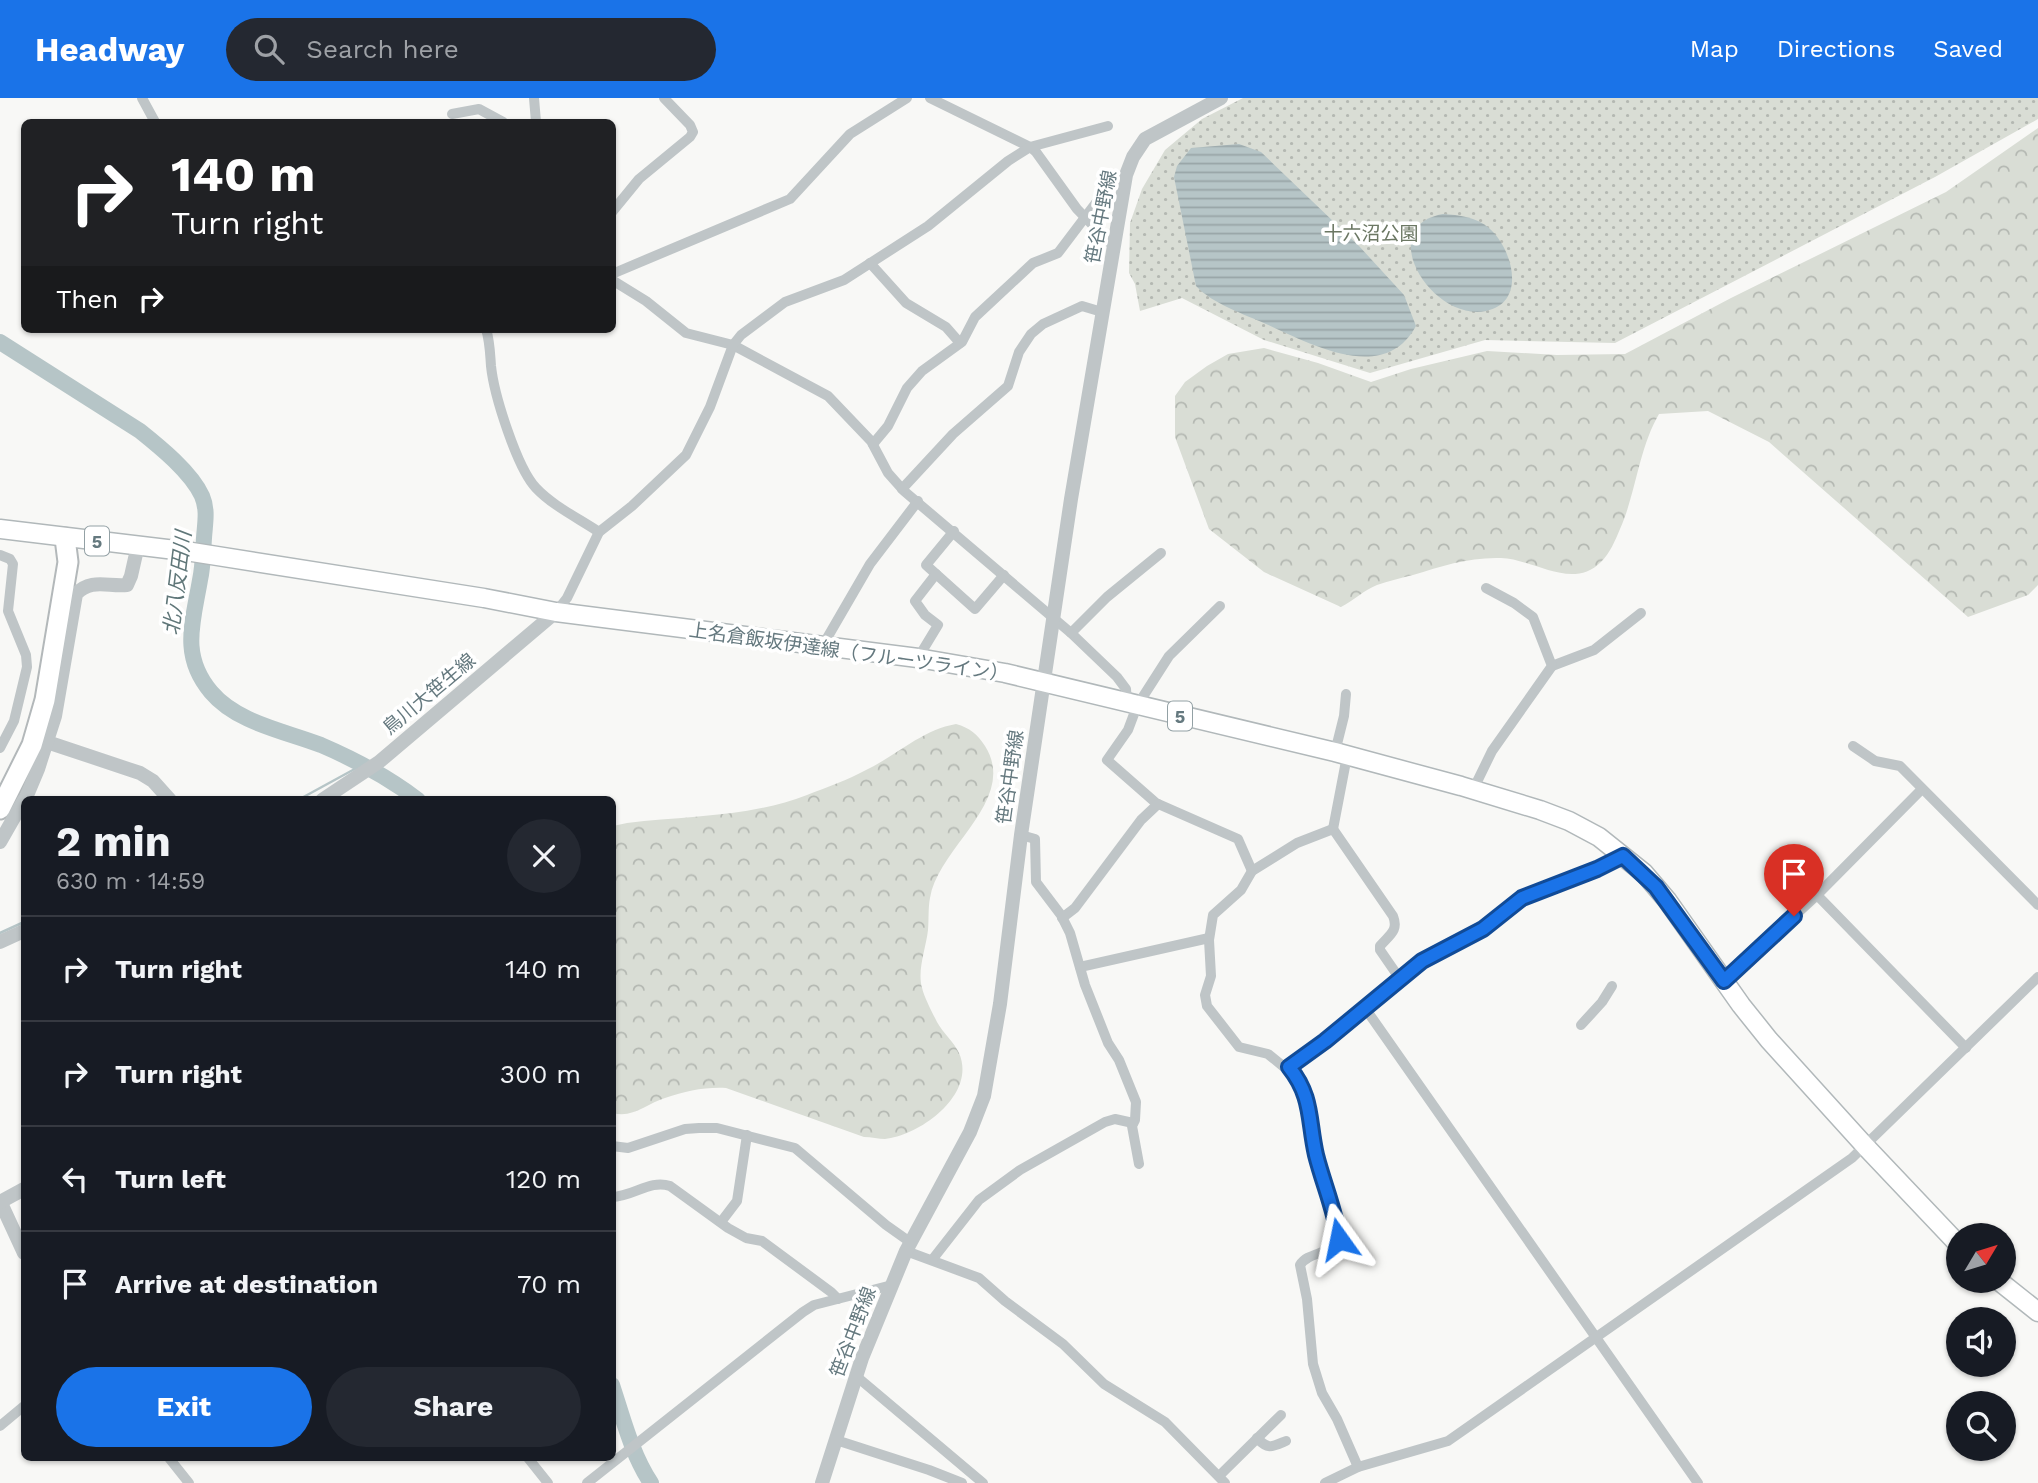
<!DOCTYPE html>
<html lang="en">
<head>
<meta charset="utf-8">
<style>
	:root { --surface:#171b24; --page:#242831; --text:#f1f3f6; --muted:#9ea1a6; --line:#363941; --accent:#1a73e8 }
	body { margin:0; font-family:"Work Sans","Noto Sans JP",sans-serif; background:var(--page); color:var(--text); height:100vh; display:flex; flex-direction:column; font-size:26px; white-space:nowrap }
	* { box-sizing:border-box; margin:0 }
	p { font-size:23px; color:var(--muted) }
	.icon { flex:none; width:38px; height:38px; fill:none; stroke:currentColor; stroke-width:2; stroke-linecap:round; stroke-linejoin:round }
	.map { position:relative; flex:1; overflow:hidden }
	.side { position:absolute; left:21px; top:698px; width:595px; height:665px; display:flex; flex-direction:column; background:var(--surface); border-radius:10px; box-shadow:0 2px 5px #0004 }
	.side>* { flex:none }
	.top-card { position:absolute; left:21px; top:21px; width:595px; height:214px; border-radius:10px; box-shadow:0 2px 5px #0004; background:#202124; color:#fff; overflow:hidden }
	.needle { width:46px; rotate:52deg }
	.controls { position:absolute; left:1946px; top:1125px; display:grid; gap:14px }
	.controls a { display:grid; place-items:center; width:70px; height:70px; border-radius:50%; background:var(--surface); box-shadow:0 2px 5px #0004; font-size:35px }
	.pin { position:absolute; display:grid; place-items:center; width:60px; height:60px; color:#fff; margin:-72px -30px; border-radius:50% 50% 50% 0; rotate:-45deg; box-shadow:0 0 7px #0007 }
	.pin .icon { rotate:45deg }
	.me { position:absolute; width:77px; margin:-38px; rotate:348deg; stroke-linejoin:round; filter:drop-shadow(0 0 5px #0008) }
	.turn { display:flex; align-items:center; gap:24px; height:147px; padding:0 35px; font-size:32px }
	.turn .icon { width:91px; height:91px; stroke-width:2.5 }
	.turn b { display:block; font-size:49px; line-height:60px }
	.then { display:flex; align-items:center; height:66px; padding:0 35px; background:#0003; gap:14px; font-size:26px }
	.round { display:grid; place-items:center; flex:none; width:74px; height:74px; border-radius:37px; background:var(--page) }
	.summary { display:flex; align-items:center; justify-content:space-between; height:119px; padding:0 35px }
	h1 { font-size:42px; font-weight:700; line-height:52px }
	.primary-button { display:flex; gap:14px; margin-top:auto; padding:14px 35px }
	.primary-button a { flex:1; height:80px; border-radius:42px; background:var(--accent); color:#fff; font-size:28px; font-weight:700; line-height:80px; text-align:center }
	.primary-button a+a { background:var(--page); color:var(--text) }
	ul { padding:0; list-style:none }
	li { display:flex; align-items:center; gap:21px; height:105px; padding:0 35px; border-top:2px solid var(--line) }
	li div { flex:1 }
	li b { display:block; font-size:26px }
	li em { font-style:normal }
	header { display:flex; align-items:center; gap:42px; box-sizing:border-box; height:98px; padding:0 35px; background:var(--accent); color:#fff }
	header strong { font-size:33px }
	nav { display:flex; gap:38px; margin-inline-start:auto; font-size:24px }
	.search { width:490px; height:63px; background:var(--page); display:flex; align-items:center; gap:18px; box-sizing:border-box; padding:0 24px; border-radius:38px; color:var(--muted); font-size:26px }
	.map>svg:first-child { display:block }
	.grass { fill:url(#grass-dots) }
	.forest { fill:url(#forest-crowns) }
	.water { fill:url(#water-rules) }
	.lines { fill:none; stroke-linecap:round; stroke-linejoin:round }
	.stream { stroke:#b6c5c7; stroke-width:2.5 }
	.river { stroke:#b6c5c7; stroke-width:16 }
	.primary-casing { stroke:#b1b8ba; stroke-width:21 }
	.motorway-casing { stroke:#b3b8ba; stroke-width:23 }
	.minor { stroke:#bfc5c7; stroke-width:10 }
	.tertiary { stroke:#bfc5c7; stroke-width:14 }
	.primary { stroke:#fff; stroke-width:18 }
	.motorway { stroke:#fff; stroke-width:19 }
	.route-casing { stroke:#114b97; stroke-width:18 }
	.route { stroke:#1a73e8; stroke-width:12 }
	.labels { text-anchor:middle; dominant-baseline:central; stroke-width:7; stroke-linejoin:round; paint-order:stroke }
	.shield { fill:#fff; stroke:#93a1a5; stroke-width:2 }
	.shield-label { font-size:18px; font-weight:bold; fill:#65797f }
	.street-label { font-size:19px; fill:#65797f; stroke:#fff }
	.park-label { font-size:19px; fill:#6b7763; stroke:#fff }
	.water-label { font-size:21px; font-style:italic; fill:#607779; stroke:#fff }
</style>
</head>
<body>
<header>
<strong>Headway</strong>
<div class="search"><svg class="icon" aria-label="search" viewBox="0 0 24 24"><circle cx="10" cy="10" r="6"/><path d="M15 15l6 6"/></svg>Search here</div>
<nav><a>Map</a><a>Directions</a><a>Saved</a></nav>
</header>
<div class="map">
<svg width="2038" height="1385" viewBox="0 0 2038 1385">
	<defs>
		<pattern id="grass-dots" width="8" height="8" patternUnits="userSpaceOnUse" patternTransform="scale(1.75)"><rect width="8" height="8" fill="#d9ddd5"/><path d="M2 2h.1M6 6h.1" fill="none" stroke="#b4b8b2" stroke-width="1.8" stroke-linecap="round"/></pattern>
		<pattern id="forest-crowns" width="20" height="18" patternUnits="userSpaceOnUse" patternTransform="scale(1.75)"><rect width="20" height="18" fill="#d9ddd5"/><path d="M2 6a3 3 0 1 1 6 0M12 15a3 3 0 1 1 6 0" fill="none" stroke="#b4b8b2"/></pattern>
		<pattern id="water-rules" width="6" height="5" patternUnits="userSpaceOnUse" patternTransform="scale(1.75)"><rect width="6" height="5" fill="#b6c5c7"/><path d="M0 2.5h6" fill="none" stroke="#98a5a7"/></pattern>
	</defs>
	<rect width="100%" height="100%" fill="#f8f8f6"/>
	<polygon class="grass" points="1243,0 2038,0 2038,21 1935,79 1615,245 1485,242 1370,275 1264,242 1182,200 1140,213 1135,186 1129,175 1130,125 1142,91 1165,52 1202,21"/>
	<g class="forest">
		<path d="M2038 30V487L2028 497 1968 519 1769 344 1708 313 1659 316C1639 350 1636 395 1620 431 1615 443 1610 455 1601 464 1572 493 1534 461 1501 460 1469 459 1442 468 1413 477 1401 480 1388 483 1377 487 1364 492 1353 503 1341 509L1264 474 1209 431 1175 339V298L1185 284 1207 268 1228 256 1264 250 1318 265 1371 284 1411 271 1487 253 1557 257 1625 256 1731 200 1946 94Z"/>
		<path d="M956 626C970 630 977 636 985 648 1019 702 938 749 930 800 928 810 929 821 928 832 926 850 917 872 922 890 925 901 932 914 937 924 943 935 954 944 959 955 977 996 921 1037 885 1041 879 1041 871 1039 864 1039L726 990C704 989 686 993 665 1000 648 1005 632 1021 613 1015V728L627 725C687 718 751 719 807 697 827 689 848 682 866 672 897 657 922 632 956 626Z"/>
	</g>
	<g class="water">
		<path d="M1239 46 1261 54 1359 148 1404 197 1416 228C1384 287 1311 246 1266 226 1244 216 1213 206 1196 188L1174 79 1177 68 1191 50Z"/>
		<path d="M1443 116C1459 117 1476 119 1489 130 1512 150 1528 204 1486 213 1431 224 1373 128 1443 116Z"/>
	</g>
	<g class="lines">
		<g class="stream">
			<polyline points="298,702 362,667"/>
			<polyline points="0,835 24,824"/>
		</g>
		<g class="river">
			<path d="M0 244 140 333C160 349 191 374 202 398 208 412 205 425 204 440 203 454 203 469 200 482 193 524 180 557 211 594 237 625 285 633 321 647 356 662 388 679 418 702"/>
			<path d="M612 1287C623 1320 632 1357 651 1385"/>
		</g>
		<defs>
			<g id="primary">
				<polyline points="0,431 192,454 484,500 556,514 918,560 1005,575 1335,654 1461,688 1540,712 1569,723 1599,739 1644,775 1667,802 1741,907 1769,942 1866,1049 1958,1146"/>
				<polyline points="1999,1183 2038,1214"/>
			</g>
			<polyline id="motorway" points="0,711 32,647 45,602 68,464 65,440"/>
		</defs>
		<use href="#primary" class="primary-casing"/>
		<use href="#motorway" class="motorway-casing"/>
		<g class="minor">
			<polyline points="142,0 155,24"/>
			<polyline points="534,0 536,24"/>
			<polyline points="930,0 1030,49 1036,54 1077,111 1115,150"/>
			<polyline points="452,16 479,11 503,24"/>
			<polyline points="612,114 639,81 690,39 693,34 690,27 664,0"/>
			<polyline points="870,165 906,205 946,229 960,245"/>
			<polyline points="612,176 790,101 850,36 907,0"/>
			<polyline points="612,182 646,203 686,235 733,247 828,298 871,343 888,375 904,393 1071,535 1117,579 1126,591 1127,604"/>
			<path d="M486 231C490 244 490 255 491 268 494 297 517 370 536 390 553 408 578 420 599 434"/>
			<polyline points="873,346 888,328 907,290 922,273 962,244 975,219 1033,165 1058,155 1111,85 1126,79"/>
			<polyline points="902,391 953,336 1008,288 1019,254 1031,236 1043,226 1082,208 1102,214"/>
			<polyline points="954,433 926,467 975,511 1004,477"/>
			<polyline points="0,457 10,461 13,466 8,513 26,557 27,569 14,623 0,650"/>
			<polyline points="1220,508 1169,558 1137,608 1128,632 1107,662 1156,705 1238,741 1252,773"/>
			<polyline points="556,514 567,500 599,434 632,408 686,357 710,309 733,247 741,237 785,204 844,182 928,128 1008,63 1030,49 1108,28"/>
			<polyline points="1071,535 1107,499 1161,455"/>
			<polyline points="823,547 870,466 918,403"/>
			<polyline points="918,560 938,527 925,517 915,503 936,476"/>
			<polyline points="1552,568 1594,552 1641,515"/>
			<polyline points="1853,648 1875,663 1900,668 2038,807"/>
			<polyline points="1335,654 1344,618 1346,596"/>
			<polyline points="1473,692 1492,653 1552,568 1533,519 1514,505 1486,490"/>
			<polyline points="1333,731 1347,658"/>
			<polyline points="1021,737 1035,741 1036,784 1061,817 1070,835 1085,887 1108,945 1119,962 1136,1004 1135,1022 1132,1028 1139,1066"/>
			<polyline points="1817,797 1966,950"/>
			<polyline points="1062,820 1075,810 1141,722 1158,706"/>
			<polyline points="1080,869 1209,840"/>
			<polyline points="1724,883 1817,797 1922,691"/>
			<polyline points="1365,910 1698,1385"/>
			<polyline points="1581,927 1602,904 1612,888"/>
			<path d="M1289 969H1284L1268 956 1239 949 1207 908 1205 897 1211 878 1209 842 1213 817 1241 792 1252 773 1297 745 1333 731 1393 818C1399 833 1389 837 1380 848V852L1400 881"/>
			<polyline points="612,1048 628,1050 685,1031 699,1030 717,1030 795,1050 886,1127 910,1144"/>
			<path d="M612 1099C633 1099 650 1081 670 1088L728 1130 746 1140 762 1143 831 1194 838 1201"/>
			<polyline points="721,1124 737,1103 747,1037"/>
			<polyline points="906,1153 979,1180 1005,1203 1063,1246 1104,1286 1165,1324 1225,1385"/>
			<polyline points="932,1162 979,1102 1020,1072 1105,1024 1115,1021 1133,1025"/>
			<polyline points="856,1278 983,1385"/>
			<polyline points="0,1328 24,1308"/>
			<path d="M1257 1340C1268 1352 1272 1349 1286 1343"/>
			<polyline points="836,1342 929,1372 962,1385"/>
			<polyline points="169,1360 189,1385"/>
			<polyline points="528,1360 548,1385"/>
			<path d="M1358 1369 1337 1321 1322 1295 1313 1266 1307 1201 1300 1167C1309 1153 1330 1158 1339 1141 1335 1112 1323 1085 1316 1057 1308 1022 1313 999 1289 969L1325 943 1422 863 1484 831 1522 800 1597 771 1623 758"/>
			<polyline points="1219,1378 1281,1317"/>
			<polyline points="587,1385 803,1214 814,1207 892,1187"/>
			<polyline points="1325,1385 1358,1369 1448,1343 1852,1060 2038,879"/>
		</g>
		<g class="tertiary">
			<polyline points="47,644 140,675 153,683 170,702"/>
			<path d="M25 702 38 671 55 618 76 496C91 480 108 489 127 487L131 478 138 447"/>
			<polyline points="322,702 379,664 556,514"/>
			<polyline points="0,744 24,702"/>
			<polyline points="0,844 24,833"/>
			<polyline points="0,1103 24,1155"/>
			<polyline points="0,1104 24,1091"/>
			<polyline points="822,1385 862,1260 906,1153 970,1034 984,998 1000,906 1021,737 1071,401 1126,77 1133,59 1145,41 1221,0"/>
		</g>
		<use href="#primary" class="primary"/>
		<use href="#motorway" class="motorway"/>
	</g>
	<g class="lines">
		<defs>
			<path id="route" d="M1339 1141C1335 1112 1323 1085 1316 1057 1308 1022 1313 999 1289 969L1325 943 1422 863 1483 831 1522 800 1597 771 1623 758 1656 789 1724 883 1794 818"/>
		</defs>
		<use href="#route" class="route-casing"/>
		<use href="#route" class="route"/>
	</g>
	<g class="labels">
		<g class="shield">
			<rect x="85" y="428.5" width="24" height="29" rx="5"/>
			<rect x="1168" y="603.5" width="24" height="29" rx="5"/>
		</g>
		<g class="shield-label">
			<text x="97" y="443">5</text>
			<text x="1180" y="618">5</text>
		</g>
		<g class="street-label">
			<text transform="translate(1101 119) rotate(-79)">笹谷中野線</text>
			<text transform="translate(849 554) rotate(8)">上名倉飯坂伊達線（フルーツライン）</text>
			<text transform="translate(429 596) rotate(-40)">鳥川大笹生線</text>
			<text transform="translate(1010 679) rotate(-82)">笹谷中野線</text>
			<text transform="translate(853 1234) rotate(-69)">笹谷中野線</text>
		</g>
		<g class="park-label">
			<text x="1371" y="135">十六沼公園</text>
		</g>
		<g class="water-label">
			<text transform="translate(177 485) rotate(-83)">北八反田川</text>
		</g>
	</g>
</svg>
<div class="controls">
<a><svg class="needle" viewBox="-14 -14 28 28"><path d="M0-13l5 13h-10z" fill="#e53935"/><path d="M0 13l5-13h-10z" fill="#9ea1a6"/></svg></a>
<a><svg class="icon" aria-label="sound" viewBox="0 0 24 24"><path d="M4 9h4l5-4v14l-5-4H4zM17 9q2 3 0 6"/></svg></a>
<a><svg class="icon" aria-label="search" viewBox="0 0 24 24"><circle cx="10" cy="10" r="6"/><path d="M15 15l6 6"/></svg></a>
</div>
<div class="pin" style="left:1794px;top:818px;background:#d93025"><svg class="icon" aria-label="arrive" viewBox="0 0 24 24"><path d="M6 21V4h12l-3 4 3 4H6"/></svg></div>
<svg class="me" style="left:1339px;top:1141px" viewBox="-20 -20 40 40"><path d="M0-17L14 15 0 8-14 15z" fill="#1a73e8" stroke="#fff" stroke-width="4"/></svg>
<div class="top-card">
<div class="turn"><svg class="icon" aria-label="right" viewBox="0 0 24 24"><path d="M7 20v-9h11M14 6l5 5-5 5"/></svg><div><b>140 m</b>Turn right</div></div>
<div class="then">Then<svg class="icon" aria-label="right" viewBox="0 0 24 24"><path d="M7 20v-9h11M14 6l5 5-5 5"/></svg></div>
</div>
<section class="side">
<div class="summary"><div><h1>2 min</h1><p>630 m · 14:59</p></div><a class="round"><svg class="icon" aria-label="close" viewBox="0 0 24 24"><path d="M6 6l12 12M18 6L6 18"/></svg></a></div>
<ul>
<li><svg class="icon" aria-label="right" viewBox="0 0 24 24"><path d="M7 20v-9h11M14 6l5 5-5 5"/></svg><div><b>Turn right</b></div><em>140 m</em></li>
<li><svg class="icon" aria-label="right" viewBox="0 0 24 24"><path d="M7 20v-9h11M14 6l5 5-5 5"/></svg><div><b>Turn right</b></div><em>300 m</em></li>
<li><svg class="icon" aria-label="left" viewBox="0 0 24 24"><path d="M17 20v-9H6M10 6l-5 5 5 5"/></svg><div><b>Turn left</b></div><em>120 m</em></li>
<li><svg class="icon" aria-label="arrive" viewBox="0 0 24 24"><path d="M6 21V4h12l-3 4 3 4H6"/></svg><div><b>Arrive at destination</b></div><em>70 m</em></li>
</ul>
<div class="primary-button"><a>Exit</a><a>Share</a></div>
</section>
</div>
</body>
</html>
